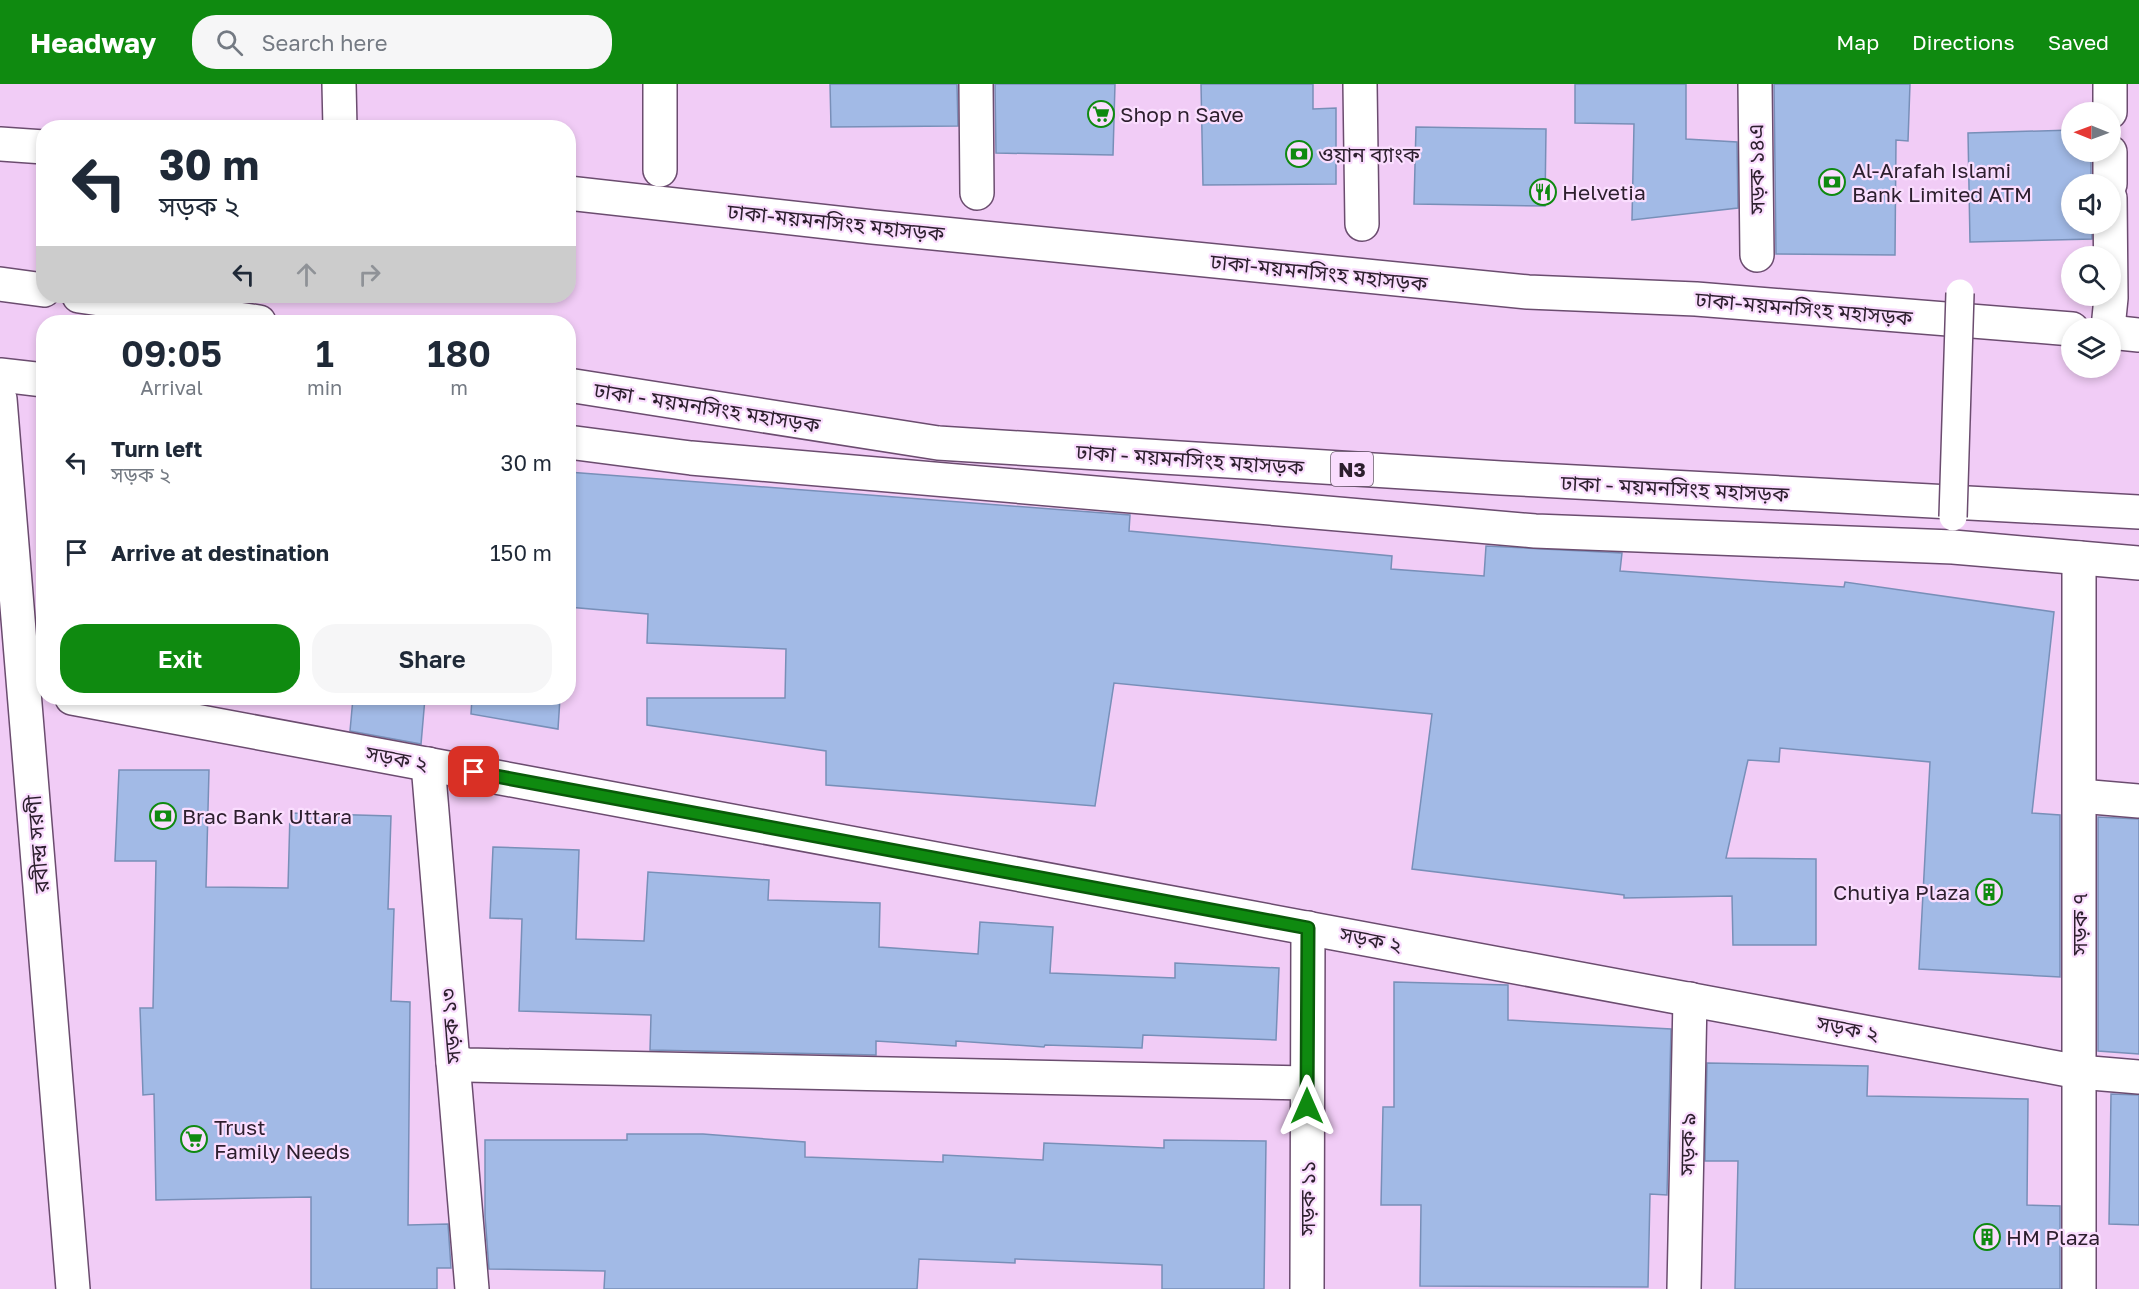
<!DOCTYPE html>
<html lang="en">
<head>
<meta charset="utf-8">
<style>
	:root { --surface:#fff; --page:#f6f6f7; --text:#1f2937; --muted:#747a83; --accent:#0f8a10 }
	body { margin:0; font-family:"Golos Text","Noto Sans Bengali",sans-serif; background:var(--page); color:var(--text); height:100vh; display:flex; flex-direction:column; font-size:22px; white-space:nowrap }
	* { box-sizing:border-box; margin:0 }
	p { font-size:20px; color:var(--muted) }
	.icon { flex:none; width:33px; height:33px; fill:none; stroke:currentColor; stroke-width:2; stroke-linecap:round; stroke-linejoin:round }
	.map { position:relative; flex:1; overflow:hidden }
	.side { position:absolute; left:36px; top:231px; width:540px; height:390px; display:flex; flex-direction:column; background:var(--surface); border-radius:24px; box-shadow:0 3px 9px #0003 }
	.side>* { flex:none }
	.hud { position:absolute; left:36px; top:36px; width:540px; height:183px; border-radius:24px; box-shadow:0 3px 9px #0003; background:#fff; color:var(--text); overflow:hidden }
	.needle { width:39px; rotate:271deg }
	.controls { position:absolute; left:2061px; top:18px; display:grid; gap:12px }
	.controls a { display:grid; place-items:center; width:60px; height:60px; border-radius:50%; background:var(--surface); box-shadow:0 3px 9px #0003; font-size:30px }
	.pin { position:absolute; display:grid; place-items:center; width:51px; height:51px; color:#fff; margin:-26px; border-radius:12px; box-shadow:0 3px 9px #0006 }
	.me { position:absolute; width:66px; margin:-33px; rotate:0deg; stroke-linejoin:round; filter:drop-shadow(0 0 4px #0008) }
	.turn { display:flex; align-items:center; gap:21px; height:126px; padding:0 24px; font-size:27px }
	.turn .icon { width:78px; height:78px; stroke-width:2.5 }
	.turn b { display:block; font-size:42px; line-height:51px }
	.lanes { display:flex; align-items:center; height:57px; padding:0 24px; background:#0003; justify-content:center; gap:30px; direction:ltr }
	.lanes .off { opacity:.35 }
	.eta { display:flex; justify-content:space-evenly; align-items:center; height:102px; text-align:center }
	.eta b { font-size:36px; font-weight:600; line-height:42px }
	.action { display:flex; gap:12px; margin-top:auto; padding:12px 24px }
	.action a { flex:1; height:69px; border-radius:24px; background:var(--accent); color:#fff; font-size:24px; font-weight:600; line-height:69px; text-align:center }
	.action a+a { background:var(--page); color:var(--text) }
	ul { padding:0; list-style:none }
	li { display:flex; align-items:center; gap:18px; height:90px; padding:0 24px }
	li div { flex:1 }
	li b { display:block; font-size:22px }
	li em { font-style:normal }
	header { display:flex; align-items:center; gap:36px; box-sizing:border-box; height:84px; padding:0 30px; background:var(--accent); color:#fff }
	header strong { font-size:28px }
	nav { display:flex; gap:33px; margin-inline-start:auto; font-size:21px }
	.search { width:420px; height:54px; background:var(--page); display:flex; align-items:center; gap:15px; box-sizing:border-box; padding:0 21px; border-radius:24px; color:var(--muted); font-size:22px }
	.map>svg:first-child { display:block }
	.building { fill:#a2bae6; stroke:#788fb8; stroke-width:1.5 }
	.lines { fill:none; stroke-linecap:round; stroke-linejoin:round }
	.minor-casing { stroke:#6b4c6f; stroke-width:36 }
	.tertiary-casing { stroke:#6b4c6f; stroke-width:36 }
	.trunk-casing { stroke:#6b4c6f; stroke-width:36 }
	.minor { stroke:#fff; stroke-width:33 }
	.tertiary { stroke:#fff; stroke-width:33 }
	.trunk { stroke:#fff; stroke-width:33 }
	.pedestrian-bridge-casing { stroke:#6b4c6f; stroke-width:30; stroke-linecap:butt }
	.pedestrian-bridge { stroke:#fff; stroke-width:27 }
	.route-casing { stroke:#0a5a0a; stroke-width:15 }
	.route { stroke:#0f8a10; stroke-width:10 }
	.labels { text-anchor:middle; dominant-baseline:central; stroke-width:4.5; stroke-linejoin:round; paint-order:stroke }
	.shield { fill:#faddfe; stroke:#6a586c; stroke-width:1.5 }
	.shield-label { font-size:20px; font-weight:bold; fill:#2d1f2e }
	.poi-label { font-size:21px; fill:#2d1f2e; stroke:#faddfe; text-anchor:start }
	.street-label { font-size:21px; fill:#2d1f2e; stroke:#faddfe }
</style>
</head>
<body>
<header>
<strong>Headway</strong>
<div class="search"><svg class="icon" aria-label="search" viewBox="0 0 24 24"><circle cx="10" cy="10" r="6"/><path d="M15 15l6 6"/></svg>Search here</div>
<nav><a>Map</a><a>Directions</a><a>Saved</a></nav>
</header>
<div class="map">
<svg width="2139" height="1205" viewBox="0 0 2139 1205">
	<rect width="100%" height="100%" fill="#f1ccf6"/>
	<g class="building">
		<polygon points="830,0 957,0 958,42 831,43"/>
		<polygon points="995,0 1115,0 1113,71 996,69"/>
		<polygon points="1201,0 1313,0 1313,25 1336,24 1336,100 1203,101"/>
		<polygon points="1575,0 1686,0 1686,55 1737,58 1738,124 1632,136 1634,40 1575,39"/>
		<polygon points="1774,0 1910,0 1908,57 1896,56 1895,171 1776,170"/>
		<polygon points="1416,43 1546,45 1545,122 1414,120"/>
		<polygon points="2072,46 2072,68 2091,68 2091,100 2072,100 2072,140 2092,140 2092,155 1970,158 1968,49"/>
		<polygon points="568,388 1130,431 1129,447 1392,472 1391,485 1484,492 1486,462 1622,469 1620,487 1844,503 1845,498 2054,528 2032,729 2060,731 2060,893 1919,885 1930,678 1780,664 1779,678 1748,676 1726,774 1816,775 1816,861 1733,861 1732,812 1624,814 1624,811 1412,785 1432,630 1114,599 1095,722 826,701 826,667 647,641 647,614 785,614 786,565 647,559 648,530 568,523"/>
		<polygon points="353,614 425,614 421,660 350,647"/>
		<polygon points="472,614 560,614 558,645 471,630"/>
		<polygon points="119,686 209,686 206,803 288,804 290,729 391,732 388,825 394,825 391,917 410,918 408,1141 448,1140 451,1184 437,1184 437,1205 311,1205 311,1113 156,1116 154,1010 143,1011 140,924 153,924 156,777 115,777"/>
		<polygon points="2098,733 2139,735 2139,970 2098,967"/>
		<polygon points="493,763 579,766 576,855 644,857 648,788 769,796 768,816 880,819 879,863 978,870 980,838 1053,843 1050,889 1175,894 1175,879 1279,884 1276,956 1143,951 1142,964 1045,961 1044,963 956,957 956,962 876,957 876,971 650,966 651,931 519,927 522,835 490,834"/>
		<polygon points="1394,898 1508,901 1508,936 1671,945 1667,1111 1650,1110 1648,1203 1420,1202 1421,1121 1381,1121 1383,1023 1394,1023"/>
		<polygon points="1707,979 1868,982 1867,1012 2028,1015 2027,1121 2060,1122 2060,1205 1735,1205 1738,1077 1705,1077"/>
		<polygon points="2111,1010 2139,1011 2139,1141 2109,1140"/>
		<polygon points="627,1050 703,1050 805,1058 805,1073 943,1078 943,1071 1043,1076 1044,1059 1164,1064 1164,1056 1266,1057 1264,1205 1162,1205 1162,1181 1015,1175 1015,1179 919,1175 917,1205 604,1205 605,1187 489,1185 485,1132 485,1056 627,1056"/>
	</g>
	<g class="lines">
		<defs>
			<g id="minor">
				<polyline points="339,0 340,44"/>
				<polyline points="660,0 660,86"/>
				<polyline points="976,0 977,109"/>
				<polyline points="1360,0 1362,140"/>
				<polyline points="1755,0 1757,171"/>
				<polyline points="2110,0 2110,28"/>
				<polyline points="2110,68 2110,100"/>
				<polyline points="2108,244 2111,214 2110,114"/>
				<polyline points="0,291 44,296"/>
				<polyline points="568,358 691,374 1535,447 1953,463 2139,479"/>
				<polyline points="428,680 472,1205"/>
				<polyline points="2080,712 2139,717"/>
				<polyline points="453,978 467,981 1307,999"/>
				<polyline points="2079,988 2139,993"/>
				<polyline points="1307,1205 1308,844"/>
				<polyline points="1684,1205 1690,915"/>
				<polyline points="2079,1205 2079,474"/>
			</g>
			<g id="tertiary">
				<polyline points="0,315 73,1205"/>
				<polyline points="72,614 2079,988"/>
			</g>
			<g id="trunk">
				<polyline points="0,60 44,63"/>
				<polyline points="568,109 873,143 1528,208 1696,215 2072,245"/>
				<polyline points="0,200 44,206"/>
				<polyline points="79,212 259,238"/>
				<polyline points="2110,248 2139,251"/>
				<polyline points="568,301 938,359 1501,394 2139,428"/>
			</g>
		</defs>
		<use href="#minor" class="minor-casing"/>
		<use href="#tertiary" class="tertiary-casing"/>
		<use href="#trunk" class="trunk-casing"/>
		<use href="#minor" class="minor"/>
		<use href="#tertiary" class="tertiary"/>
		<use href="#trunk" class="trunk"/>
		<defs>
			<polyline id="pedestrian-bridge" points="1953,433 1960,209"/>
		</defs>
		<use href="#pedestrian-bridge" class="pedestrian-bridge-casing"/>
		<use href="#pedestrian-bridge" class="pedestrian-bridge"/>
	</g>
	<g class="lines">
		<defs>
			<polyline id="route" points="474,688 1308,844 1307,1022"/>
		</defs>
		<use href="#route" class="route-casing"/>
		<use href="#route" class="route"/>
	</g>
	<defs>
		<symbol id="supermarket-ring" viewBox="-11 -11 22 22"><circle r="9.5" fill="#faddfe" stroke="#0f8a10" stroke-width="1.5"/><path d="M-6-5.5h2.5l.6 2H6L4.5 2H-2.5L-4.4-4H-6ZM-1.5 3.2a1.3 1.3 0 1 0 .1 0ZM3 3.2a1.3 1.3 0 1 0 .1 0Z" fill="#0f8a10"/></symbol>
		<symbol id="bank-ring" viewBox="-11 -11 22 22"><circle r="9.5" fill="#faddfe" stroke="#0f8a10" stroke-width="1.5"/><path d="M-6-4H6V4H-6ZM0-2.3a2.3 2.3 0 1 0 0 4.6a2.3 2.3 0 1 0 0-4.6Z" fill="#0f8a10"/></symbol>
		<symbol id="restaurant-ring" viewBox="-11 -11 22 22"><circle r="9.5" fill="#faddfe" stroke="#0f8a10" stroke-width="1.5"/><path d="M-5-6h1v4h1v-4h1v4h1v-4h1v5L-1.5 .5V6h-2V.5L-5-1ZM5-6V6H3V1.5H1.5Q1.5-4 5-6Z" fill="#0f8a10"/></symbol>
		<symbol id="building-ring" viewBox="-11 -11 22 22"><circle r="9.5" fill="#faddfe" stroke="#0f8a10" stroke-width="1.5"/><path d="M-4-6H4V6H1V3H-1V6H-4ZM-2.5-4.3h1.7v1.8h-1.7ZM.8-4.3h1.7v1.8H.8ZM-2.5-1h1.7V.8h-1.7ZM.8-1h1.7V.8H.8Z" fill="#0f8a10"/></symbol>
	</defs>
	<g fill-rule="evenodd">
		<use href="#supermarket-ring" x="1086" y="15" width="30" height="30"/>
		<use href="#bank-ring" x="1284" y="55" width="30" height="30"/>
		<use href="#bank-ring" x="1817" y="83" width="30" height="30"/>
		<use href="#restaurant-ring" x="1528" y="93" width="30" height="30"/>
		<use href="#bank-ring" x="148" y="717" width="30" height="30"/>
		<use href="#building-ring" x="1974" y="793" width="30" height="30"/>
		<use href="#supermarket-ring" x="179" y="1040" width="30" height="30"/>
		<use href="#building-ring" x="1972" y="1138" width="30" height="30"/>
	</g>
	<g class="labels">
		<rect class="shield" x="1331" y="368" width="42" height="34" rx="4.5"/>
		<g class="shield-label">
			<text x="1352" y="385">N3</text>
		</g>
		<g class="poi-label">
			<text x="1120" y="30">Shop n Save</text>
			<text x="1318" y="70">ওয়ান ব্যাংক</text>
			<text x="1852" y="86">Al-Arafah Islami<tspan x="1852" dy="24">Bank Limited ATM</tspan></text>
			<text x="1562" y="108">Helvetia</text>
			<text x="182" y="732">Brac Bank Uttara</text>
			<text x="1970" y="808" text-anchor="end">Chutiya Plaza</text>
			<text x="214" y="1043">Trust<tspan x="214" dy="24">Family Needs</tspan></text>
			<text x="2006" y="1153">HM Plaza</text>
		</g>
		<g class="street-label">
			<text transform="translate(1756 85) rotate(-91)">সড়ক ১৪এ</text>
			<text transform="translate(836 138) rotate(6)">ঢাকা-ময়মনসিংহ মহাসড়ক</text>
			<text transform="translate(1319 188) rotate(6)">ঢাকা-ময়মনসিংহ মহাসড়ক</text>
			<text transform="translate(1804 224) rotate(5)">ঢাকা-ময়মনসিংহ মহাসড়ক</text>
			<text transform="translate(707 323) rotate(9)">ঢাকা - ময়মনসিংহ মহাসড়ক</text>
			<text transform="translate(1190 375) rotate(4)">ঢাকা - ময়মনসিংহ মহাসড়ক</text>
			<text transform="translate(1675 404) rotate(3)">ঢাকা - ময়মনসিংহ মহাসড়ক</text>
			<text transform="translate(397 674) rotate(11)">সড়ক ২</text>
			<text transform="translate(37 760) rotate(-95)">রবীন্দ্র সরণী</text>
			<text transform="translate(2079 840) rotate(-90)">সড়ক ৭</text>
			<text transform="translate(1371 855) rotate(11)">সড়ক ২</text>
			<text transform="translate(450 942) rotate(-95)">সড়ক ১৩</text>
			<text transform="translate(1848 944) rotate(11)">সড়ক ২</text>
			<text transform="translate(1687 1060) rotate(-89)">সড়ক ৯</text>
			<text transform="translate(1307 1114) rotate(-90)">সড়ক ১১</text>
		</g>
	</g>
</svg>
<div class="controls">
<a><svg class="needle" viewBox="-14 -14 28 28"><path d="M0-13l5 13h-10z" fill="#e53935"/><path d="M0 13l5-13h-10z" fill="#747a83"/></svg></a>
<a><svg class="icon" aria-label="sound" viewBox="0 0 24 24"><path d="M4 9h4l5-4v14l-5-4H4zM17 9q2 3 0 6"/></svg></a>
<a><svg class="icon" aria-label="search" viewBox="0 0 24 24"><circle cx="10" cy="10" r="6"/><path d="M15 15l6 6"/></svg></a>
<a><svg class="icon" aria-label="layers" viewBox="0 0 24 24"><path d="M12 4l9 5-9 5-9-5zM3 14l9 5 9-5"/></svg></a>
</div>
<div class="pin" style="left:474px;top:688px;background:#d93025"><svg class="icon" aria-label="arrive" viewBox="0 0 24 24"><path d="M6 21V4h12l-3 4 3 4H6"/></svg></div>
<svg class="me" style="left:1307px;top:1022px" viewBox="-20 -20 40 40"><path d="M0-17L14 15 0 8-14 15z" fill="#0f8a10" stroke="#fff" stroke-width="4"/></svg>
<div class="hud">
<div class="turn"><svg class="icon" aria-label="left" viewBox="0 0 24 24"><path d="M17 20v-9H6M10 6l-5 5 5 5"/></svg><div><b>30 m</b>সড়ক ২</div></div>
<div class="lanes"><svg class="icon" aria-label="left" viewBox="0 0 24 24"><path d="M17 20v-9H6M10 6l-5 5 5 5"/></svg><svg class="icon off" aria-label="ahead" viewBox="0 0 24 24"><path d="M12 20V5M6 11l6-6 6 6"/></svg><svg class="icon off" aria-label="right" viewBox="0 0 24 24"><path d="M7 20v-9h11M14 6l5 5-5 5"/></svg></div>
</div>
<section class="side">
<div class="eta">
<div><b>09:05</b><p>Arrival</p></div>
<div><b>1</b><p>min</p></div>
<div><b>180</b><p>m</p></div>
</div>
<ul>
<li><svg class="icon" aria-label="left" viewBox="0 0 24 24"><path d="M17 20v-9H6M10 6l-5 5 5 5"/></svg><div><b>Turn left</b><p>সড়ক ২</p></div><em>30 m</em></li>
<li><svg class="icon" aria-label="arrive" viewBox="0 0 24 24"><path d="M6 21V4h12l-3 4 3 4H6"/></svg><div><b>Arrive at destination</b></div><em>150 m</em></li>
</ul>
<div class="action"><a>Exit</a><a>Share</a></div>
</section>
</div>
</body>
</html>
